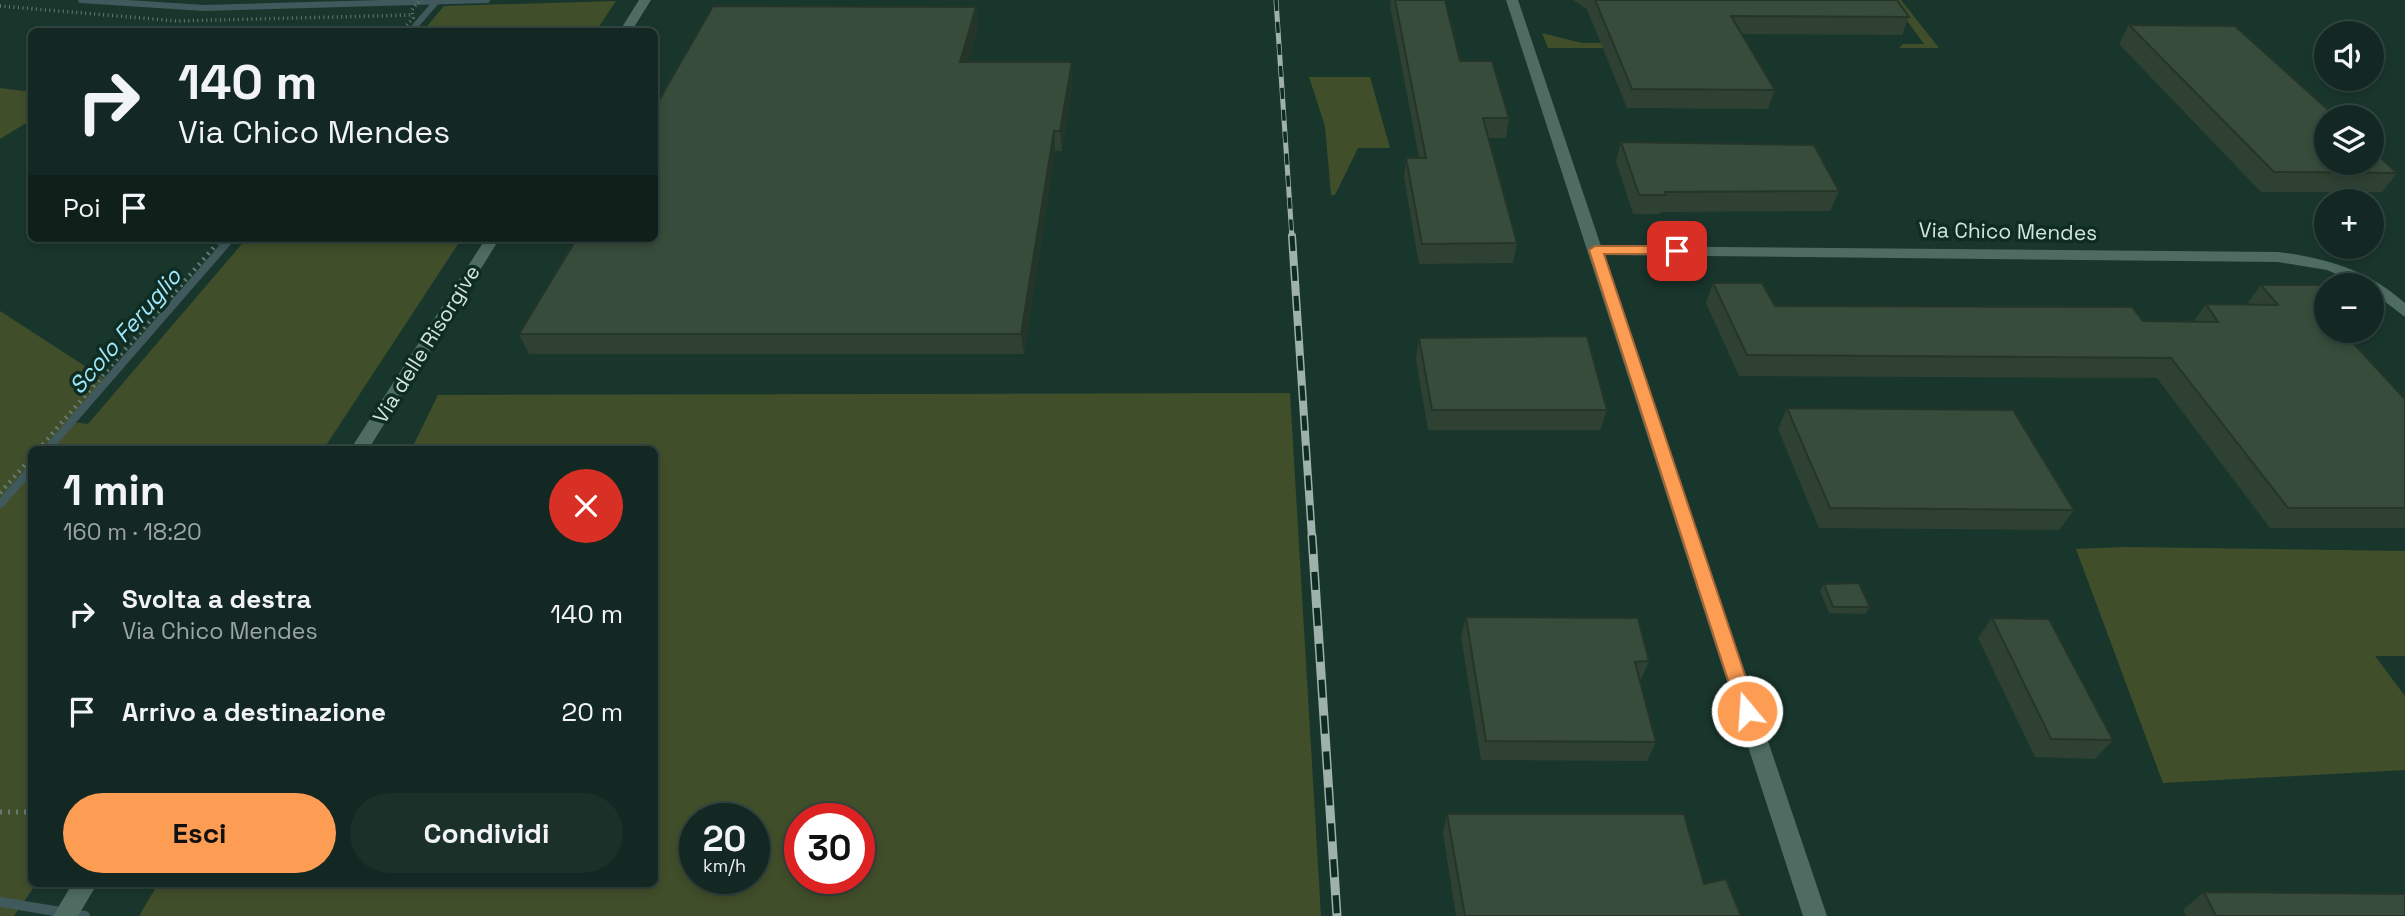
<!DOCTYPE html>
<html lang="it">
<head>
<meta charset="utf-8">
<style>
	:root { --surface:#132822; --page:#1c302a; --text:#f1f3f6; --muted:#9da6a5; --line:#324440; --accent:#fc9d53 }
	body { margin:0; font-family:"Space Grotesk",sans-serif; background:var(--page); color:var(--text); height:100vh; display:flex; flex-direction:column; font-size:26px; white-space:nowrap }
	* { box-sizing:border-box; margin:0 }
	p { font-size:23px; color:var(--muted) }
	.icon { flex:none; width:38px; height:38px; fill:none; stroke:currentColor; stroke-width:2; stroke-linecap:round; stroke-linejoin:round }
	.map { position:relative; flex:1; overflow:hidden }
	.details { position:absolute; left:28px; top:446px; width:630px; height:441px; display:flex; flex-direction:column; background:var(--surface); border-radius:10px; box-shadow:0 4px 10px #0003,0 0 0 2px var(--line) }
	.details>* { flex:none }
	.hud { position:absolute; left:28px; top:28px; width:630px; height:214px; border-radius:10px; box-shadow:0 4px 10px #0003,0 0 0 2px var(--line); background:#132822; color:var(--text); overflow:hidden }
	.buttons { position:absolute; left:2314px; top:21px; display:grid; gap:14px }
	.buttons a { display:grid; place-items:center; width:70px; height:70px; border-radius:50%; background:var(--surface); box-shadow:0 4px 10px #0003,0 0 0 2px var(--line); font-size:35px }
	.speed { position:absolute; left:679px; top:803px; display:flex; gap:14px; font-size:35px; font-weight:700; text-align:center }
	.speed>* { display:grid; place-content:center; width:91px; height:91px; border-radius:50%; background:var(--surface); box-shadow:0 4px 10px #0003,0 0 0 2px var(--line); line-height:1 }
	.speed small { font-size:18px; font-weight:400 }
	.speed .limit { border:10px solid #d22; background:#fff; color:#111 }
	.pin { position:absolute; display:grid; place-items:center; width:60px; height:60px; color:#fff; margin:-30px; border-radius:14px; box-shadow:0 4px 10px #0006 }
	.me { position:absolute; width:77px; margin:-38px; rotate:342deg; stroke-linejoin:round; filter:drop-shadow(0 0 5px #0008) }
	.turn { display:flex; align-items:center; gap:24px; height:147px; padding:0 35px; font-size:32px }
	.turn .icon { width:91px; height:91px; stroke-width:2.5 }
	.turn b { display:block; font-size:49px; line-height:60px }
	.then { display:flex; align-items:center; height:66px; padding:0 35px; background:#0003; gap:14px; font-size:26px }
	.round { display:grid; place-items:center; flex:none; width:74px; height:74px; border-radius:37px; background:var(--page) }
	.summary { display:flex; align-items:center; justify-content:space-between; height:119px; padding:0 35px }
	h1 { font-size:42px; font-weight:600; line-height:52px }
	.button { display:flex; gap:14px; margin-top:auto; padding:14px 35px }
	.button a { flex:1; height:80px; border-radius:42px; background:var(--accent); color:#111; font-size:28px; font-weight:600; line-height:80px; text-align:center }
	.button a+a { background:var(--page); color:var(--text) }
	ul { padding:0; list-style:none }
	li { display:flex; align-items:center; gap:21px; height:98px; padding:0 35px }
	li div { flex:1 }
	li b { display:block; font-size:26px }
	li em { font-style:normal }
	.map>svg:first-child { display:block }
	.green { fill:#414e2a; fill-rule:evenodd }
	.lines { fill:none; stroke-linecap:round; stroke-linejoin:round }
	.stream-far2 { stroke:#40595c; stroke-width:6 }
	.stream-far1 { stroke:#40595c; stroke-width:8 }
	.stream { stroke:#40595c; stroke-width:10 }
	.path-far2 { stroke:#637b73; stroke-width:3.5; stroke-dasharray:1 3.5; stroke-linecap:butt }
	.path-far1 { stroke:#637b73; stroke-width:4.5; stroke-dasharray:2 5; stroke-linecap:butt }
	.path { stroke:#637b73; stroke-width:5; stroke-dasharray:2 6; stroke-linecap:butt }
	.minor { fill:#4e6c62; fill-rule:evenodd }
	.rail-far2-casing { stroke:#9eb1aa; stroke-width:5 }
	.rail-far1-casing { stroke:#9eb1aa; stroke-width:8 }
	.rail-casing { stroke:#9eb1aa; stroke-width:9 }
	.rail-far2 { stroke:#0f2c23; stroke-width:3.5; stroke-dasharray:11; stroke-linecap:butt }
	.rail-far1 { stroke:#0f2c23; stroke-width:5; stroke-dasharray:15; stroke-linecap:butt }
	.rail { stroke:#0f2c23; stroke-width:6; stroke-dasharray:18; stroke-linecap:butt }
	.wall { fill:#2f4132 }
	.shaded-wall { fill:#263529 }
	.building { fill:#374c3a; stroke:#263529; stroke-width:2 }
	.route { fill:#fc9d53; stroke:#a46636; stroke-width:2 }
	.labels { text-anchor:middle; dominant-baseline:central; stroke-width:7; stroke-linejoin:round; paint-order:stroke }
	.street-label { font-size:21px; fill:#d3e3dd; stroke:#0f2c23 }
	.water-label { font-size:23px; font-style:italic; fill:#a2e8fb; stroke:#0f2c23 }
</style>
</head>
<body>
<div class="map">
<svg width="2405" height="916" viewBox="0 0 2405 916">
	<rect width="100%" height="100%" fill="#19362d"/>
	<g class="green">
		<polygon points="1892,0 1901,0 1939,48 1899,48 1903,44 1924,44"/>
		<polygon points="616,1 596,31 423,31 444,6"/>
		<polygon points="1542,33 1582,43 1613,43 1615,48 1548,48"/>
		<polygon points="1309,77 1370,77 1390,148 1358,148 1335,195 1331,195 1325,126"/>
		<polygon points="0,88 32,92 31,120 0,139"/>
		<polygon points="247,238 462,238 323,450 32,450 32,884 36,884 14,916 0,916 0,311 108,381 73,422 88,424"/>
		<path d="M1290 393 1321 916H139L158 884H654V450H411L438 395ZM695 819H754V878H695ZM859 819V878H800V819Z"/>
		<polygon points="2125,547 2405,551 2405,656 2375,656 2405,696 2405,770 2163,783 2076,549"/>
	</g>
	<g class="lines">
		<g class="stream-far2">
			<polyline points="81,0 204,8 487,0"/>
			<polyline points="410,32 436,2"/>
		</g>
		<g class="stream-far1">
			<polyline points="47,450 231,238"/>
			<polyline points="0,504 32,468"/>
		</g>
		<polyline class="stream" points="0,902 85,916"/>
		<g class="path-far2">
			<polyline points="0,6 177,21 413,15"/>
			<polyline points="401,32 413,18 412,10 420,0"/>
		</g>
		<g class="path-far1">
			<polyline points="38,450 222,238"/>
			<polyline points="0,493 32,457"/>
		</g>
		<polyline class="path" points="0,812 32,812"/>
		<g class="minor">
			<polygon points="639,0 651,0 631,32 619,32"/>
			<path d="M1506 0H1518L1601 246 2278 252C2326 258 2368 270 2405 303V317L2371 291V285H2362L2327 270 2278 262 1604 255 1827 916H1803Z"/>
			<polygon points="486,238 500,238 368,450 350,450"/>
			<polygon points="72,884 97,884 78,916 53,916"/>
		</g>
		<defs>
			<polyline id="rail-far2" points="1276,0 1292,238"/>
			<polyline id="rail-far1" points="1292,236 1312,538"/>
			<polyline id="rail" points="1312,536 1337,916"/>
		</defs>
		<use href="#rail-far2" class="rail-far2-casing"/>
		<use href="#rail-far1" class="rail-far1-casing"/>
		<use href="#rail" class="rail-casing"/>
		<use href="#rail-far2" class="rail-far2"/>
		<use href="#rail-far1" class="rail-far1"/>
		<use href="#rail" class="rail"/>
	</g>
	<g class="wall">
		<polygon points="1391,0 1445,0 1460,61 1509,118 1506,138 1488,138 1517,243 1513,263 1419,264 1404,177 1406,158 1419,158 1390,5"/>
		<polygon points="1573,0 1897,0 1909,17 1902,35 1742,34 1775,90 1768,109 1627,108 1587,9"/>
		<polygon points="976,7 978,26 968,62 1073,81 1062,151 1055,151 1024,354 529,354 519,334"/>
		<polygon points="2129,25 2397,173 2382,192 2261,192 2119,44"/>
		<polygon points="1621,142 1839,191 1830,211 1661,212 1660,214 1633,214 1616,161"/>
		<polygon points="1713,283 1775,306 2143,321 2194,321 2206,304 2246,305 2261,285 2326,331 2405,399 2405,528 2270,528 2157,378 1739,376 1706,303"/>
		<polygon points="1419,338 1607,410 1600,430 1428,430 1416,359"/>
		<polygon points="1787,408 2074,510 2059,530 1819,528 1778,429"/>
		<polygon points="1824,584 1870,607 1865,614 1829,613 1820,591"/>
		<polygon points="1466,617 1649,661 1641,680 1640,680 1656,742 1647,761 1481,760 1461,637"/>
		<polygon points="1992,618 2113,740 2095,759 2035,757 1978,638"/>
		<polygon points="1447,814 1704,884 1741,916 1456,916 1443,833"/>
		<polygon points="2204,892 2405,916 2186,916 2183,910"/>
	</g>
	<g class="shaded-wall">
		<polygon points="976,7 978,26 963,80 960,62"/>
		<polygon points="1072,62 1073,81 1062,151 1060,131"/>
		<polygon points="1054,131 1055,151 1024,354 1021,334"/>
	</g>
	<g class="building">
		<polygon points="1395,0 1445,0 1460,61 1492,61 1509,118 1483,118 1517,243 1422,244 1406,158 1426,158"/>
		<polygon points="1595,0 1897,0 1909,17 1731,16 1775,90 1632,89"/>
		<polygon points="713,6 976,7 960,62 1072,62 1060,131 1054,131 1021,334 519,334 577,238 654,238 654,109"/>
		<polygon points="2129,25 2235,26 2336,117 2326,117 2326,163 2371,163 2371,149 2397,173 2274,172"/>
		<polygon points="1621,142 1814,145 1839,191 1665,192 1666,195 1639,195"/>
		<polygon points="1713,283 1762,283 1775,306 2132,307 2143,321 2218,322 2206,304 2278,305 2261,285 2326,285 2326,331 2342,331 2405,399 2405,508 2288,508 2171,358 1747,355"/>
		<polygon points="1587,336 1607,410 1432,410 1419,338"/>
		<polygon points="1787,408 2013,410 2074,510 1830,508"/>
		<polygon points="1859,583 1870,607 1833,607 1824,584"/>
		<polygon points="1466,617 1638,618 1649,661 1635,662 1656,742 1486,741"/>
		<polygon points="1992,618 2049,619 2113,740 2051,739"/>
		<polygon points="1447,814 1684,814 1704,884 1726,879 1741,916 1465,916"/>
		<polygon points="2204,892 2405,894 2405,916 2216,916"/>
	</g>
	<polygon class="route" points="1677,246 1681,248 1681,254 1604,254 1757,711 1754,717 1741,717 1738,711 1589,250 1595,246"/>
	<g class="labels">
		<g class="street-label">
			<text transform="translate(2008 231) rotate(1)">Via Chico Mendes</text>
			<text transform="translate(426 344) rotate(-58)">Via delle Risorgive</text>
		</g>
		<g class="water-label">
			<text transform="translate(125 331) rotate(-49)">Scolo Feruglio</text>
		</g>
	</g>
</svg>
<div class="buttons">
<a><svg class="icon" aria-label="sound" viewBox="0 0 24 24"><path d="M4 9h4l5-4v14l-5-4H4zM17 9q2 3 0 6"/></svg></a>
<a><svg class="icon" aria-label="layers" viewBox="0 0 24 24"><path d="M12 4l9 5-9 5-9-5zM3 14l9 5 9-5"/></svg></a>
<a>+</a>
<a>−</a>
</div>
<div class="speed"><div>20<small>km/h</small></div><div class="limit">30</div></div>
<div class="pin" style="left:1677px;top:251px;background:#d93025"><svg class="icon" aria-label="arrive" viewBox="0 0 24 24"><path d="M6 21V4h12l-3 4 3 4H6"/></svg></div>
<svg class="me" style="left:1747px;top:711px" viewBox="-20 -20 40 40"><circle r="17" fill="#fc9d53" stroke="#fff" stroke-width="3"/><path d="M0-11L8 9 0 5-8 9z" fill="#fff"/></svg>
<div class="hud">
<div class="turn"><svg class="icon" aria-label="right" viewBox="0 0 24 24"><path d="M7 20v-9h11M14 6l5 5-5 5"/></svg><div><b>140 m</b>Via Chico Mendes</div></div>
<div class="then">Poi<svg class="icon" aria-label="arrive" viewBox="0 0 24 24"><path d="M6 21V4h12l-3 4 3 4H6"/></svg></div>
</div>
<section class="details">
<div class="summary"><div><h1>1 min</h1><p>160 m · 18:20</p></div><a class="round" style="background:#d93025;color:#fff"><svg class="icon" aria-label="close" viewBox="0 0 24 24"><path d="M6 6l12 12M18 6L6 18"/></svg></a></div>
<ul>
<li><svg class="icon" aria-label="right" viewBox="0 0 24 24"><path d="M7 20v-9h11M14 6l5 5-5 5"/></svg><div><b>Svolta a destra</b><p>Via Chico Mendes</p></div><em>140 m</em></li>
<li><svg class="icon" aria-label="arrive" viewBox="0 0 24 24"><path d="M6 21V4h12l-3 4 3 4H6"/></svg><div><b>Arrivo a destinazione</b></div><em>20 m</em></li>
</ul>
<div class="button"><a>Esci</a><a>Condividi</a></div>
</section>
</div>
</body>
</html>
